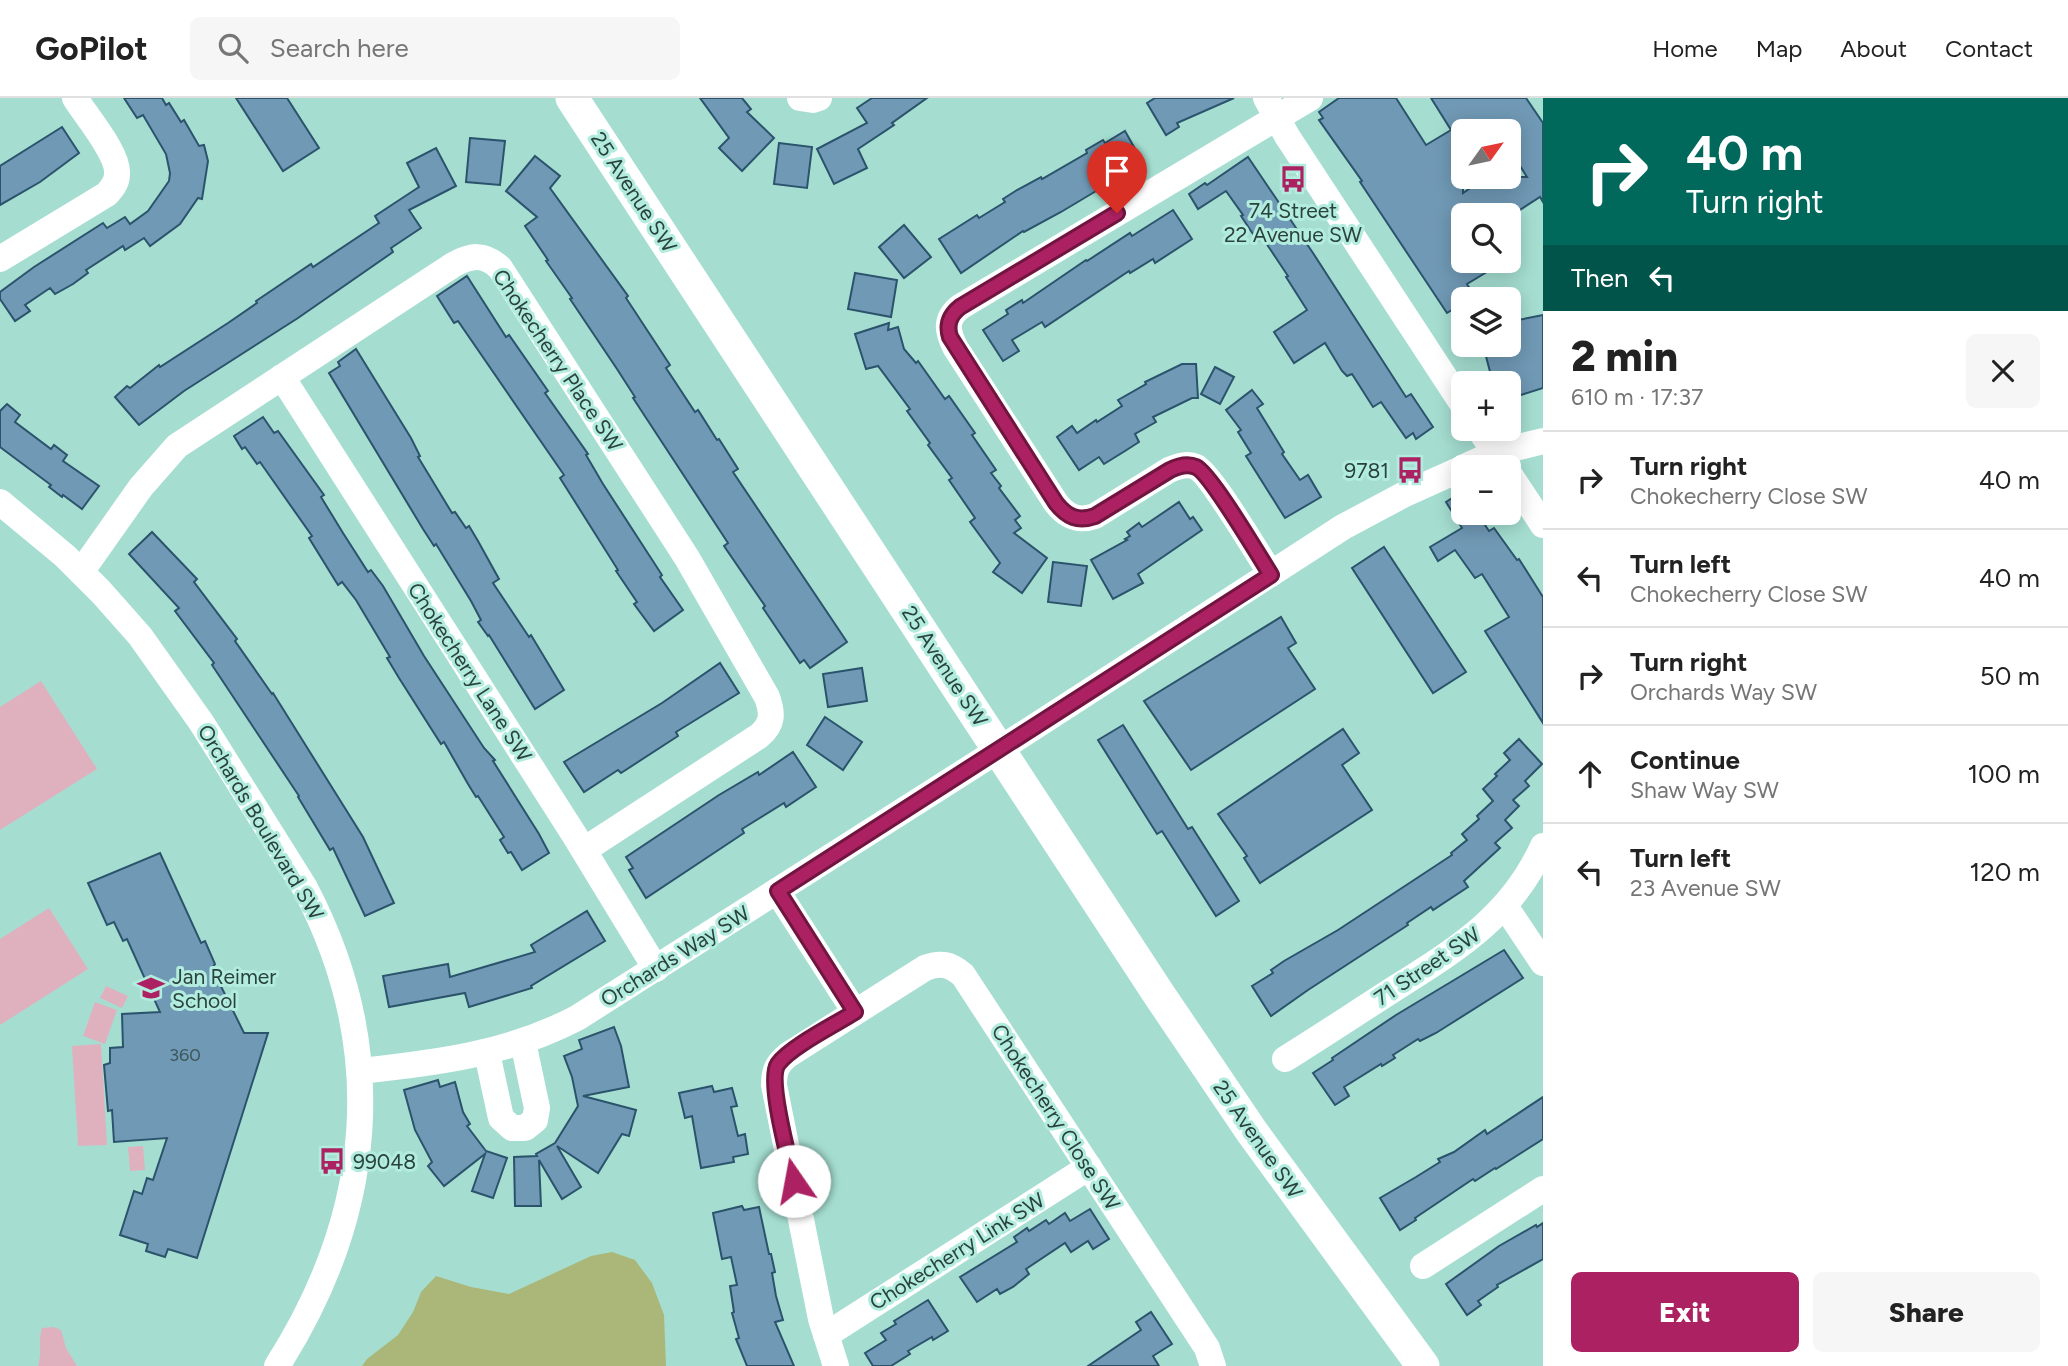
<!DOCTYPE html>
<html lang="en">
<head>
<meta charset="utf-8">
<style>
	:root { --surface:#fff; --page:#f6f6f6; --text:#222; --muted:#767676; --line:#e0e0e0; --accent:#ac2161 }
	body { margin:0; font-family:Figtree,sans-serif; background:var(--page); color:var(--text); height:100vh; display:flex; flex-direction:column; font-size:26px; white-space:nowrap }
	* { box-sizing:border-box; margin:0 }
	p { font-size:23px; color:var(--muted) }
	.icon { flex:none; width:38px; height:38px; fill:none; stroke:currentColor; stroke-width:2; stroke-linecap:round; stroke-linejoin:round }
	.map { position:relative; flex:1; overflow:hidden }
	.details { display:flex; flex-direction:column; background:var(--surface); width:525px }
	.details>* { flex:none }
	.banner { background:#00695c; color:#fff; overflow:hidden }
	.needle { width:46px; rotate:57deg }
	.buttons { position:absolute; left:1451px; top:21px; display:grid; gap:14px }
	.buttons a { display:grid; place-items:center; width:70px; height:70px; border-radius:10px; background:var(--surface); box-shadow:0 4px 18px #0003; font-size:35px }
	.pin { position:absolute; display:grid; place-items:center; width:60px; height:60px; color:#fff; margin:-72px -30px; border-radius:50% 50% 50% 0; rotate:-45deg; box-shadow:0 0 7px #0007 }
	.pin .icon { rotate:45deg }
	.me { position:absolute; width:77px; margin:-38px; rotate:348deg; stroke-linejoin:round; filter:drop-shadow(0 0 5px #0008) }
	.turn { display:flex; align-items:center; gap:24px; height:147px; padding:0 28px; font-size:32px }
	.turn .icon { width:91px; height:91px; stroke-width:2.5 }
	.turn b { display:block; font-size:49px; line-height:60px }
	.then { display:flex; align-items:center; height:66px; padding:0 28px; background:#0003; gap:14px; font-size:26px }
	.round { display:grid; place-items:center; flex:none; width:74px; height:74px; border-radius:10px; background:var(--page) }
	.overview { display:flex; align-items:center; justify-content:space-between; height:119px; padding:0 28px }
	h1 { font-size:42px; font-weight:800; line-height:52px }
	.button { display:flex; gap:14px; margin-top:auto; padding:14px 28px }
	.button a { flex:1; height:80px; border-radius:10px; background:var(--accent); color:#fff; font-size:28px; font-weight:800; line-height:80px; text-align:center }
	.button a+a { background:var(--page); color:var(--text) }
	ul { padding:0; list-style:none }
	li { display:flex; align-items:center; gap:21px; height:98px; padding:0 28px; border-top:2px solid var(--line) }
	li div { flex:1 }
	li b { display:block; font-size:26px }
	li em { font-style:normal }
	header { display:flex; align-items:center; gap:42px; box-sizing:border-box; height:98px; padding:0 35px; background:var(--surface); border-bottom:2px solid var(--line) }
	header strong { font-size:33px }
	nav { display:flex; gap:38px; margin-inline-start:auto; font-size:24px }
	.search { width:490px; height:63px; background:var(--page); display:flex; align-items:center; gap:18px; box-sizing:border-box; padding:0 24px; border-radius:10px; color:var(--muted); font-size:26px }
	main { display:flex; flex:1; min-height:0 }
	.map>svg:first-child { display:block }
	.green { fill:#dfb1bf }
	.water { fill:#aab778 }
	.building { fill:#7099b5; stroke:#2b536c; stroke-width:2; fill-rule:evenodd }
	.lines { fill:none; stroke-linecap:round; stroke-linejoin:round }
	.minor { stroke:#fff; stroke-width:26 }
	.major { stroke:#fff; stroke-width:33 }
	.route-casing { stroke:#70153f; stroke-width:18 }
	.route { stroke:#ac2161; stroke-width:12 }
	.labels { text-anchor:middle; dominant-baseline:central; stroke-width:6; stroke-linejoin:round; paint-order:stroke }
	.number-label { font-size:18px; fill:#3c585b }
	.street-label { font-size:21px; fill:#2a423d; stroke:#b2ecde }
	.poi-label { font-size:21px; fill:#2a423d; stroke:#b2ecde; text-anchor:start }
</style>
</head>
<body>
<header>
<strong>GoPilot</strong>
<div class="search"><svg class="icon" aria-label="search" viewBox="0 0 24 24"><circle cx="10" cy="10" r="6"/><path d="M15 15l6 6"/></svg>Search here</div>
<nav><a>Home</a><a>Map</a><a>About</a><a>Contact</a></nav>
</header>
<main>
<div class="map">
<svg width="1543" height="1268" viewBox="0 0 1543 1268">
	<rect width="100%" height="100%" fill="#a5ded1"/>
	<g class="green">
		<polygon points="41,583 97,671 0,732 0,609"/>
		<polygon points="49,810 88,871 0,927 0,841"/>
		<polygon points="106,888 128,898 122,910 100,900"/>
		<polygon points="95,904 117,912 105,946 83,938"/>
		<polygon points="101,946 107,1047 78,1048 72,948"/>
		<polygon points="143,1048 145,1072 130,1073 128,1049"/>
		<path d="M54 1229 61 1232 66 1250 77 1268H38C43 1252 37 1245 42 1230Z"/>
	</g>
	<polygon class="water" points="612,1154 635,1162 652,1185 664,1217 666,1268 362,1268 367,1261 398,1237 413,1214 421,1194 436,1178 471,1189 509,1196 591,1158"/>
	<g class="building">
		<polygon points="124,0 162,0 166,7 169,5 181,24 184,22 199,48 204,47 208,63 202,101 198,100 180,126 150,148 144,140 125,152 123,148 86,172 88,175 73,186 55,196 50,190 25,207 30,213 15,223 0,201 0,194 34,169 103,125 107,130 125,119 130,126 148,113 169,83 170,75 166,56 143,17 137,20"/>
		<polygon points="236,0 287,0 319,50 283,73"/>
		<polygon points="700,0 742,0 751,11 747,14 774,40 742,73 719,50 729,40"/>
		<polygon points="872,0 927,0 892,25 894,27 858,51 867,70 834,86 817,51 867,25 857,10"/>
		<polygon points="1155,0 1234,0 1177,25 1179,29 1166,37 1147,5"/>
		<path d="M1339 0H1396L1426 47 1451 32 1431 0H1526L1543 25V104L1540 99 1512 117H1463V163H1505L1467 186 1472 194V199L1463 201V205L1447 215 1360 84 1362 83 1319 22 1323 20 1319 14ZM1463 33H1508V44L1518 58 1515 60 1527 79H1486L1463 95Z"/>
		<polygon points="62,29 79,55 40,84 0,107 0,68"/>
		<polygon points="1125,33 1143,65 1061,114 1024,134 1023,133 961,175 939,141 977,117 979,120 1005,104 1003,101 1017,92 1041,79 1042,81 1087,55 1086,52 1103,42 1105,45"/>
		<polygon points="470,40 505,43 500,87 466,84"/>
		<polygon points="779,45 812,49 807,90 774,86"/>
		<polygon points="436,50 456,88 409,112 421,130 391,150 393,154 298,220 184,293 139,327 115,299 127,288 130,290 159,267 160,269 228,225 257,205 256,203 311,166 313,169 379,125 375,118 419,89 407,65"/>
		<polygon points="535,58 560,78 550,90 628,198 626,200 670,267 666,270 695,314 698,312 717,342 719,341 738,371 733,374 847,544 810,570 804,562 800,565 763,510 765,508 724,448 728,445 633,300 635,299 617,271 570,201 572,200 546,163 548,162 525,128 537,119 506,93"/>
		<polygon points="1248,59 1313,155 1406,299 1411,296 1433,329 1416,341 1413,335 1406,340 1381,304 1373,309 1352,276 1347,278 1342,273 1325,245 1294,265 1274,234 1307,212 1286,179 1288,178 1262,139 1259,142 1255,135 1253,136 1241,118 1243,117 1226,93 1198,111 1189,96 1205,85 1207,87"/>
		<polygon points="1173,112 1192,141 1155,165 1153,161 1130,175 1129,173 1045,229 1042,224 1012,242 1019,253 1003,263 983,232 1008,216 1006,212 1022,202 1023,205 1086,162 1087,163 1130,135 1132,138"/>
		<polygon points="904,127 931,159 904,180 879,149"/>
		<polygon points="855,175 897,182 891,219 848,211"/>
		<polygon points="467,178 506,239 509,237 548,293 545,295 588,356 586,357 603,386 662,477 660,479 683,512 654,533 634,506 637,504 616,473 618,472 560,380 564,377 458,223 454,225 437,198"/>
		<polygon points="1543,217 1543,290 1508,301 1508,285 1493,285 1483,247 1508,247 1508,224"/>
		<polygon points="889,225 888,232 898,229 904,251 916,265 918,263 945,301 949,298 975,335 972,337 996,372 991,375 1001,388 999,390 1020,418 1015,422 1021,430 1014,435 1047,460 1022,495 993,474 1000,465 970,424 975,420 949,382 952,380 928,347 930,345 907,313 910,311 878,268 866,271 855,236"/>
		<polygon points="356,251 411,340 420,358 418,359 452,415 455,414 466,430 469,428 478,443 499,481 493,485 529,539 531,537 564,592 535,611 489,537 488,538 478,524 481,522 471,503 436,446 434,448 423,431 329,275 340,268 338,264"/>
		<polygon points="1182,266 1196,266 1198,300 1192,300 1153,319 1156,324 1135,336 1139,344 1125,353 1104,366 1099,359 1079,372 1057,339 1072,328 1077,335 1096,322 1097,324 1122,308 1118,302 1146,286 1145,284"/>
		<polygon points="1215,269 1234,279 1220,306 1201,296"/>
		<polygon points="1252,292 1263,306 1257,310 1284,354 1282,356 1300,382 1308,377 1321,399 1285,420 1246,358 1251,355 1238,334 1241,332 1226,312"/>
		<polygon points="7,306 20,317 15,324 51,351 54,347 67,357 63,363 99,388 82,411 63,397 62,399 49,389 51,387 0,349 0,313"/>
		<polygon points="263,319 274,335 278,333 324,397 321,399 343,435 368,474 371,472 383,488 424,558 484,650 495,662 493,663 539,736 549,755 522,772 511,754 508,755 500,742 504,739 478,698 476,699 468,686 444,644 441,646 399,580 387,560 390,559 356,502 342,484 338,487 309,440 312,438 260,364 257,366 245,349 242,351 234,338"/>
		<polygon points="1463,393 1463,415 1477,415 1489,433 1494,430 1517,462 1519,461 1543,499 1543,625 1485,533 1509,519 1482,476 1475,480 1455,452 1438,463 1430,449 1462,430 1446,404"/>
		<polygon points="1179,404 1190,421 1193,419 1202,432 1138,476 1143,485 1113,501 1091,462 1127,442 1125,441 1130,438 1127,434 1139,425 1142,429"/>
		<polygon points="152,434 197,481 194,484 237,541 235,543 272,596 273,595 363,739 394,805 365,818 333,750 330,752 298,699 299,698 212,567 214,565 175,513 179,510 129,456"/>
		<polygon points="1384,449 1466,574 1433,595 1352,470"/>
		<polygon points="1053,464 1087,468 1081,508 1048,504"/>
		<polygon points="1281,519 1296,545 1288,550 1315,591 1191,672 1144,603"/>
		<polygon points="720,565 739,595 676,634 678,638 621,675 618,672 584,694 564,664 662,605"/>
		<polygon points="862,570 867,603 828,609 823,576"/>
		<polygon points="825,619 862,644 843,672 807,647"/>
		<polygon points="1123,627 1188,731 1192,729 1239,803 1216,818 1162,733 1157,736 1098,642"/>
		<polygon points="1343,631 1359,655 1342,667 1372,712 1260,785 1244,760 1247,758 1218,716"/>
		<polygon points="1519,641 1542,666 1525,683 1529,688 1513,702 1519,708 1505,722 1512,730 1495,745 1500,750 1464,783 1468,789 1433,812 1431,809 1407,825 1408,827 1308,892 1271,918 1252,888 1273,875 1271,872 1284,863 1338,832 1452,757 1451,755 1467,742 1462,736 1479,721 1477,718 1493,703 1483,691 1497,678 1495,676 1510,662 1504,655"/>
		<polygon points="793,654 816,689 786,709 784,705 742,731 744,735 646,800 629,772 633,770 626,759 719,697 758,674 759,677"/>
		<polygon points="160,755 201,845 205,843 215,866 212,870 244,935 268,935 197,1160 168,1151 165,1159 146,1153 148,1146 120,1137 134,1093 142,1096 147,1080 153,1082 167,1040 114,1044 112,1012 108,1013 104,967 110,965 110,950 123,949 122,916 160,914 127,841 123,843 114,824 107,827 88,785"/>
		<polygon points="587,813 605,843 531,888 532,890 469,909 465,895 389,909 383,878 448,866 450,879 535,854 531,847"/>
		<polygon points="1504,852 1523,880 1436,935 1420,943 1418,941 1393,957 1395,960 1382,968 1381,966 1344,989 1349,998 1335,1007 1313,975 1333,962 1332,960 1396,917"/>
		<polygon points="614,929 621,948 629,989 583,998 636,1012 629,1038 622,1036 598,1075 557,1048 581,1089 562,1101 539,1062 541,1108 515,1108 514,1059 537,1058 536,1056 555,1045 578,1008 572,979 564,958 582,951 579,942"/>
		<polygon points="438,982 440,989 455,984 463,1014 470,1026 467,1028 486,1053 507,1060 493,1100 472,1093 485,1056 444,1088 428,1068 432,1064 415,1032 404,992"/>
		<polygon points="712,988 714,994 732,990 737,1008 731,1009 738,1038 745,1036 748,1056 733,1059 734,1064 701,1070 692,1018 685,1020 679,995"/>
		<polygon points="1543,999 1543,1041 1496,1071 1495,1070 1475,1083 1473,1081 1415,1120 1416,1122 1400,1132 1380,1100 1416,1079 1440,1064 1438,1061 1454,1054 1485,1032 1487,1036"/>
		<polygon points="742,1108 744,1112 759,1109 769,1156 771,1156 775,1174 772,1175 776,1198 783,1222 775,1224 794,1268 747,1268 736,1241 739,1240 732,1215 734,1214 730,1188 737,1187 731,1159 722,1161 713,1115"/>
		<polygon points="1090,1111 1109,1141 1093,1151 1088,1143 1071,1154 1065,1145 1026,1171 1029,1176 1013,1189 1000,1196 997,1191 977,1204 960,1179 1017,1144 1014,1139 1027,1130 1029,1133 1046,1122 1049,1126 1065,1115 1070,1123"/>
		<polygon points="1543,1125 1543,1161 1497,1187 1498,1189 1478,1203 1481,1207 1467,1217 1446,1186 1499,1148 1536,1127 1537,1129"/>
		<polygon points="928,1202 948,1233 933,1242 932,1239 908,1253 910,1256 891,1268 873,1268 865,1255 886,1242 881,1235 896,1226 894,1223"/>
		<polygon points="1151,1214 1172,1246 1153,1258 1159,1268 1088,1268 1141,1232 1136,1224"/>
	</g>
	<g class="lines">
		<g class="minor">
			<polyline points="800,0 813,2 819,0"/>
			<polyline points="1266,0 1287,38 1463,307"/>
			<path d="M0 161 107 96C112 90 117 85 117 76 119 56 86 18 75 0"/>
			<polyline points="282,279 575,738 656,871"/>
			<polyline points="1479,331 1505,369"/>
			<polyline points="1464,369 1495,355 1543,343"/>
			<polyline points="1508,374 1543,427"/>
			<path d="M0 404 65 458 101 494 140 538 201 624 305 790C390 952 374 1116 277 1268"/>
			<path d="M81 474 141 389 177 348 453 167C471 157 484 155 500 170L687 460 767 599C773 616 773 626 759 638L584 752"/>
			<path d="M1271 476C1259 458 1210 375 1196 369 1187 365 1178 368 1169 372L1095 418C1078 424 1067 419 1056 405L955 249C947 233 945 221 960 209L1310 0"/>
			<polyline points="777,793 855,914"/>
			<polyline points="1505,808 1543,865"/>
			<polyline points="487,955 501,1020 512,1030 525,1030 535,1022 537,1010 523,944"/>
			<path d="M1285 961C1322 938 1358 914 1394 891 1457 851 1511 819 1543 748"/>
			<path d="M360 973C436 965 508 956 577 920L1000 651 1343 429 1403 397 1463 370"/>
			<polyline points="1423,1168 1543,1091"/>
			<polyline points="826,1237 1089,1069"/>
			<path d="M836 1268 821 1221 774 987C774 973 777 966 788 957L925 870C941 864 950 866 963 877L1207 1250 1213 1268"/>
		</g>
		<polyline class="major" points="572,0 1158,895 1252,1034 1423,1268"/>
	</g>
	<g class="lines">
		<defs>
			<path id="route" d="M794 1083C789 1061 767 982 778 966 790 949 836 926 855 914L778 793 1271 477C1259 458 1210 375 1196 369 1187 365 1178 368 1170 372L1095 418C1078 424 1067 419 1056 405L950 239C946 226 950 217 960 209L1117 115"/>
		</defs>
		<use href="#route" class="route-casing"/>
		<use href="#route" class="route"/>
	</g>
	<defs>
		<symbol id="bus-bare" viewBox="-9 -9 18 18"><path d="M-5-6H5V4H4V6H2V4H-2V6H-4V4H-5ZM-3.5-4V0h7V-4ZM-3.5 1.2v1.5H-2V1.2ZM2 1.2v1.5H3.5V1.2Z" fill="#ac2161" stroke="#b2ecde" stroke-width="2.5" paint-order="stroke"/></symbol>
		<symbol id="school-bare" viewBox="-9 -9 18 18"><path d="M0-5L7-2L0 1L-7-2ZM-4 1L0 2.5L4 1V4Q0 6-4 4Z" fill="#ac2161" stroke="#b2ecde" stroke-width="2.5" paint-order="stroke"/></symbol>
	</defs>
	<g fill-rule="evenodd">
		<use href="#bus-bare" x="1274" y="62" width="38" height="38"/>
		<use href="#bus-bare" x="1391" y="353" width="38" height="38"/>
		<use href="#school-bare" x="132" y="871" width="38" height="38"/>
		<use href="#bus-bare" x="313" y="1044" width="38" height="38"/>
	</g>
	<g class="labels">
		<g class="number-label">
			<text x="185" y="957">360</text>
		</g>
		<g class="street-label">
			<text transform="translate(634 94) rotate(57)">25 Avenue SW</text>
			<text transform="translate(558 262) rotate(56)">Chokecherry Place SW</text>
			<text transform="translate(945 568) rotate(57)">25 Avenue SW</text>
			<text transform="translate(470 574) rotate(57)">Chokecherry Lane SW</text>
			<text transform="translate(261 724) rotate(59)">Orchards Boulevard SW</text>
			<text transform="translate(675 858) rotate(-32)">Orchards Way SW</text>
			<text transform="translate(1427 868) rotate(-34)">71 Street SW</text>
			<text transform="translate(1056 1019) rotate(57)">Chokecherry Close SW</text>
			<text transform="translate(1258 1041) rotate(55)">25 Avenue SW</text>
			<text transform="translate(957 1153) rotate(-32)">Chokecherry Link SW</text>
		</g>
		<g class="poi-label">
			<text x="1293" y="112" text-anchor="middle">74 Street<tspan x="1293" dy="24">22 Avenue SW</tspan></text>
			<text x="1389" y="372" text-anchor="end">9781</text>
			<text x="172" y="878">Jan Reimer<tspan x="172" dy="24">School</tspan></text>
			<text x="353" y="1063">99048</text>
		</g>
	</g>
</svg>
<div class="buttons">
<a><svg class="needle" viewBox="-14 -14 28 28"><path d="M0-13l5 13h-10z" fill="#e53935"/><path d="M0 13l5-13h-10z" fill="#767676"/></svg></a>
<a><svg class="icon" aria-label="search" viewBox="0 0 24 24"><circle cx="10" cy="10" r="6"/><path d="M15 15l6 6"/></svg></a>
<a><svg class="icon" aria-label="layers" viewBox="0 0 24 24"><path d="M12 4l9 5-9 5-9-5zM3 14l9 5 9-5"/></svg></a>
<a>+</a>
<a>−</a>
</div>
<div class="pin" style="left:1117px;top:115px;background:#d93025"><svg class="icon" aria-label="arrive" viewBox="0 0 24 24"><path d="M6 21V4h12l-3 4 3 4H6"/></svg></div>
<svg class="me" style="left:794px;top:1083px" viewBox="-20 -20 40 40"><circle r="19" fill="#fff"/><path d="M0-13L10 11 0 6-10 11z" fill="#ac2161"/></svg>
</div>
<section class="details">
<div class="banner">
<div class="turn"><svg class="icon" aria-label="right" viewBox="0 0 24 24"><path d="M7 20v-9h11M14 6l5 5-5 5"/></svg><div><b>40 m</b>Turn right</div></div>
<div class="then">Then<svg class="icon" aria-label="left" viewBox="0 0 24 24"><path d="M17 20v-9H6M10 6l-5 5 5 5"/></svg></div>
</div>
<div class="overview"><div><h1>2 min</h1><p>610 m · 17:37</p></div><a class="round"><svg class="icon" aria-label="close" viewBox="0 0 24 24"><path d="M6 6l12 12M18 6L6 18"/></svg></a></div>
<ul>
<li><svg class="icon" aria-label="right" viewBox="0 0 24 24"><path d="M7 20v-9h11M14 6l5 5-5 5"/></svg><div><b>Turn right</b><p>Chokecherry Close SW</p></div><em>40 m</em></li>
<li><svg class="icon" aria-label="left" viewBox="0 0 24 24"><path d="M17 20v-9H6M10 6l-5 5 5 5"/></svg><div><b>Turn left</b><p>Chokecherry Close SW</p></div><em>40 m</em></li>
<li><svg class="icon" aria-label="right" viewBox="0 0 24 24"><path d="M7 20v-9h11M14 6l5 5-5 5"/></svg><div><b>Turn right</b><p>Orchards Way SW</p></div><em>50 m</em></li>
<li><svg class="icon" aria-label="ahead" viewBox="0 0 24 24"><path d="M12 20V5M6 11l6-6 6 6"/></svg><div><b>Continue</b><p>Shaw Way SW</p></div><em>100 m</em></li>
<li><svg class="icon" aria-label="left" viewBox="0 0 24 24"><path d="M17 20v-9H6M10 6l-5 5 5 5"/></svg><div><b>Turn left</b><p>23 Avenue SW</p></div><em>120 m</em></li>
</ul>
<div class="button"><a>Exit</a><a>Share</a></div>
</section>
</main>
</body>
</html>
